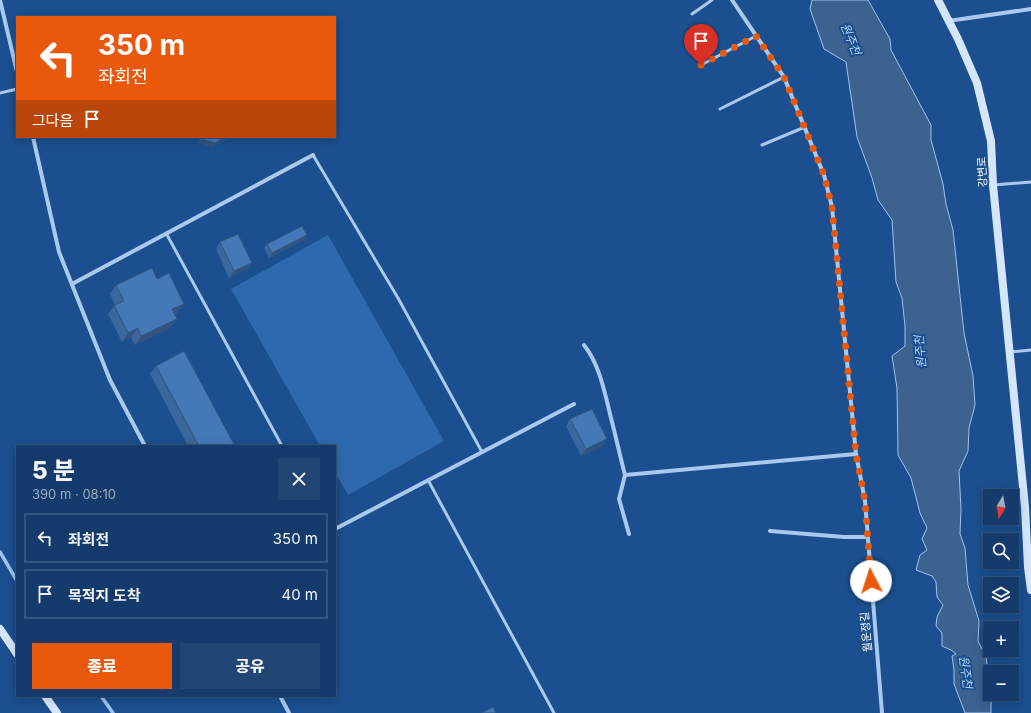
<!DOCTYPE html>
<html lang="ko">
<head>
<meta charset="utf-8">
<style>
	:root { --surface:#143b6b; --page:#214673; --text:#f1f3f6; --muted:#9dadc1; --line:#33557e; --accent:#ea580c }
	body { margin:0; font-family:Inter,"Noto Sans KR",sans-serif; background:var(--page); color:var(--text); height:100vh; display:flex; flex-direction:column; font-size:15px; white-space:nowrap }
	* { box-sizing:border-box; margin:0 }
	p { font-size:13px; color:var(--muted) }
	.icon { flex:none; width:22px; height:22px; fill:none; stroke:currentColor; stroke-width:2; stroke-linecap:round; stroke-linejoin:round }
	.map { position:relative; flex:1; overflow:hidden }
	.side { position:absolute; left:16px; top:445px; width:320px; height:252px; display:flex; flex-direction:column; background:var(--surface); border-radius:0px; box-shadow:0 2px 10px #0003,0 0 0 1px var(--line) }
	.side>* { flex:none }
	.guide { position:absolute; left:16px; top:16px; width:320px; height:122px; border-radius:0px; box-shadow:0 2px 10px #0003,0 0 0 1px var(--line); background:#ea580c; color:#fff; overflow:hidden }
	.needle { width:26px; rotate:190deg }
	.controls { position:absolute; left:983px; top:489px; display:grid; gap:8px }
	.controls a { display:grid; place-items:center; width:36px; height:36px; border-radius:0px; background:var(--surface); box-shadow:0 2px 10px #0003,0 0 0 1px var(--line); font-size:20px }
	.pin { position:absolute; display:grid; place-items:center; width:34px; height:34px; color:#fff; margin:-41px -17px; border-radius:50% 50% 50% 0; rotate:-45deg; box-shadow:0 0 4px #0007 }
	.pin .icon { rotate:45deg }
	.me { position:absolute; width:44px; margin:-22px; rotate:355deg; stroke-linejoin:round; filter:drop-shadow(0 0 3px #0008) }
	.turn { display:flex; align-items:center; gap:14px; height:84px; padding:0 16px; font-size:18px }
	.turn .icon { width:52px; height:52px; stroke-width:2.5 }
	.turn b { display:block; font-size:28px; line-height:34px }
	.then { display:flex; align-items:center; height:38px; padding:0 16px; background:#0003; gap:8px; font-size:15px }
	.round { display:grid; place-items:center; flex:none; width:42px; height:42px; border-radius:0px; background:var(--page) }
	.headline { display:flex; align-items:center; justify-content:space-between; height:68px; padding:0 16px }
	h1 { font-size:24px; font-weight:800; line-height:30px }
	.action { display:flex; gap:8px; margin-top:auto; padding:8px 16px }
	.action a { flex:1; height:46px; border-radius:0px; background:var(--accent); color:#fff; font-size:16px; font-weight:800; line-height:46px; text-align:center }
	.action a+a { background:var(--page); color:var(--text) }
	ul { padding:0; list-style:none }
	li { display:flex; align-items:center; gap:12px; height:50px; margin:0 8px 6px; padding:0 8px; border:2px solid var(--line); border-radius:0px }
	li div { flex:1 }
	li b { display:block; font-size:15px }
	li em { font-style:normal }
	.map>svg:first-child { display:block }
	.green { fill:#2e69ad }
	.water { fill:#3c6290; stroke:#9cc4f0 }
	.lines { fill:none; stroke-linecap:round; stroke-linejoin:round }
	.stream { stroke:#9cc4f0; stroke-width:3.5 }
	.lane { stroke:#a9c9ee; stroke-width:3 }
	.street { stroke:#a9c9ee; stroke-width:4 }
	.secondary { stroke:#d6e6fa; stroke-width:8 }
	.wall { fill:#3a679d }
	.shaded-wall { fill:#305480 }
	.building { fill:#4478b7; stroke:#305480 }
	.route { stroke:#ea580c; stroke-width:7; stroke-dasharray:0 12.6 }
	.labels { text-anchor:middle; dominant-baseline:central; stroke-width:4; stroke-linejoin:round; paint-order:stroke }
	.street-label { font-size:11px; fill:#fff; stroke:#1b4f8f }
	.water-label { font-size:12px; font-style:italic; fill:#b5d3f5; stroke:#1b4f8f }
</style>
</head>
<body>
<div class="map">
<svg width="1031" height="713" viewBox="0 0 1031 713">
	<rect width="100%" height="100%" fill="#1b4f8f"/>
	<polygon class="green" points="328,235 444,441 348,495 335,472 335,446 320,446 231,289"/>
	<polygon class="water" points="812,0 868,0 890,39 891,50 931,125 931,140 943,184 946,204 953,230 964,333 973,376 975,405 969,428 968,451 959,471 961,509 960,534 965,548 968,585 979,621 978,641 986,657 991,694 991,713 965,713 954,684 954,670 952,656 956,654 951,650 942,646 942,633 936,626 937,617 943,605 937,597 936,582 932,576 916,570 920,555 927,550 922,539 927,528 920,513 911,478 898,455 897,388 892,356 905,346 905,326 902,298 896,282 892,220 878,200 872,178 857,137 846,62 824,49 810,9"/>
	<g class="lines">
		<g class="stream">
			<polyline points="0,552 17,581"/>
			<polyline points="101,696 113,713"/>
		</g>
		<g class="lane">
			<polyline points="692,14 712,0"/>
			<polyline points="701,65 756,36"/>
			<polyline points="0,93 17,89"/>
			<polyline points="720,109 784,77"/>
			<polyline points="762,145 805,127"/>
			<polyline points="313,155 398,298 482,452"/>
			<polyline points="993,185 1031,182"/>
			<polyline points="166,233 282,446"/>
			<polyline points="1011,352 1031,350"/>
			<polyline points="428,480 554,713"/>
		</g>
		<g class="street">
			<polyline points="0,0 17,72"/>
			<polyline points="732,0 784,77 824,175 832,207 856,454 865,501 882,713"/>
			<polyline points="948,21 1031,9"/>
			<polyline points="33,137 59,252 110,380 145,446"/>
			<polyline points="72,284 313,155"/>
			<path d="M584 345C600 365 605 394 611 418 616 437 620 456 625 475L856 454"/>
			<polyline points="625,475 619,499 629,534"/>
			<polyline points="335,529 574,404"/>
			<polyline points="770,531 844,537 867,537"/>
			<polyline points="280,696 289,713"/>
		</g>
		<g class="secondary">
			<polyline points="938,0 958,39 977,83 991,141 993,185 1025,507 1028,567 1031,590"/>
			<polyline points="0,629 17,654"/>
			<polyline points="45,696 57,713"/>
		</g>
	</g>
	<g class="wall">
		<polygon points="201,137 231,137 212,147 199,143"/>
		<polygon points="304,240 269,258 264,248 267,244"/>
		<polygon points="220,242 252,263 247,269 229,278 216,249"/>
		<polygon points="157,279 184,304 177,313 174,314 177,319 170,328 135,345 131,337 122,342 108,314 115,305 110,294 116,285"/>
		<polygon points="156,366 235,446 188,446 150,374"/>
		<polygon points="570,419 607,439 602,446 581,456 566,426"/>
	</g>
	<g class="shaded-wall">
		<polygon points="226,137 231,137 212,147 199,143 202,139"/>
		<polygon points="307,235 304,240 269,258 272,253"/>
		<polygon points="252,263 247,269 229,278 234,271"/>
		<polygon points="184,304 177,313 166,318 172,309"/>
		<polygon points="177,319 170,328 135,345 141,336"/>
		<polygon points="138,328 131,337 122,342 128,333"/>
		<polygon points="607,439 602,446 581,456 586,449"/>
	</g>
	<g class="building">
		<polygon points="203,137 226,137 215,143 202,139"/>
		<polygon points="302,226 307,235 272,253 267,244"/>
		<polygon points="238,234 252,263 234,271 220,242"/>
		<polygon points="152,268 157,279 169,273 184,304 172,309 177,319 141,336 138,328 128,333 114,305 124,301 116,285"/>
		<polygon points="184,351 235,446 199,446 156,366"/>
		<polygon points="592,409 607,439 586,449 570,419"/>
		<polygon points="493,707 496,713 481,713"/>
	</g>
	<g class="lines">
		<polyline class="route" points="701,65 756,36 784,77 824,175 832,207 856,454 865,501 871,581"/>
	</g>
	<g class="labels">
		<g class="street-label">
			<text transform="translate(982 172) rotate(-93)">강변로</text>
			<text transform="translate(866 632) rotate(-95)">월운정길</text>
		</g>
		<g class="water-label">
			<text transform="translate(851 39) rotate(68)">원주천</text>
			<text transform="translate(920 352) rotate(-95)">원주천</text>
			<text transform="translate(966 672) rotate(82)">원주천</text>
		</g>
	</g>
</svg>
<div class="controls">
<a><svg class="needle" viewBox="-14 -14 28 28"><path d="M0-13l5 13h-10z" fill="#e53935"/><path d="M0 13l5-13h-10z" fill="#9dadc1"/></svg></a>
<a><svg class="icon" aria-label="search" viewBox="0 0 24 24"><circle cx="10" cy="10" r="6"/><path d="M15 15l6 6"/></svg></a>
<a><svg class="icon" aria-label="layers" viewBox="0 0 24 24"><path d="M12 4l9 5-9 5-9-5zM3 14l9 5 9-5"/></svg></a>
<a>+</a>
<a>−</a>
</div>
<div class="pin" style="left:701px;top:65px;background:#d93025"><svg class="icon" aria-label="arrive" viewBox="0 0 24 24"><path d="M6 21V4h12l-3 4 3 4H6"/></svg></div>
<svg class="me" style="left:871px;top:581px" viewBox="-20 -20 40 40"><circle r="19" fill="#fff"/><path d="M0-13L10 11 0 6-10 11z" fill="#ea580c"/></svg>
<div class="guide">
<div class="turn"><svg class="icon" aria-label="left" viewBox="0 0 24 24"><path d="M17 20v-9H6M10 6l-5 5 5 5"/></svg><div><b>350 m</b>좌회전</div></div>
<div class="then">그다음<svg class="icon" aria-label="arrive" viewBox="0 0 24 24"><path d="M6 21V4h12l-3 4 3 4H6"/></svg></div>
</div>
<section class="side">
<div class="headline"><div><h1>5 분</h1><p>390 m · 08:10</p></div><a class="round"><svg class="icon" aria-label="close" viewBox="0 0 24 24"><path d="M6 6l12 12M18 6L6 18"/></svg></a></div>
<ul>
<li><svg class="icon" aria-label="left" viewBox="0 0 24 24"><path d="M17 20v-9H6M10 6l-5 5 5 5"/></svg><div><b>좌회전</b></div><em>350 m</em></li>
<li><svg class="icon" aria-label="arrive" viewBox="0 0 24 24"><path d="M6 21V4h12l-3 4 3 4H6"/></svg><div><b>목적지 도착</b></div><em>40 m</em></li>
</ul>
<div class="action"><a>종료</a><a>공유</a></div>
</section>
</div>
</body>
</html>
